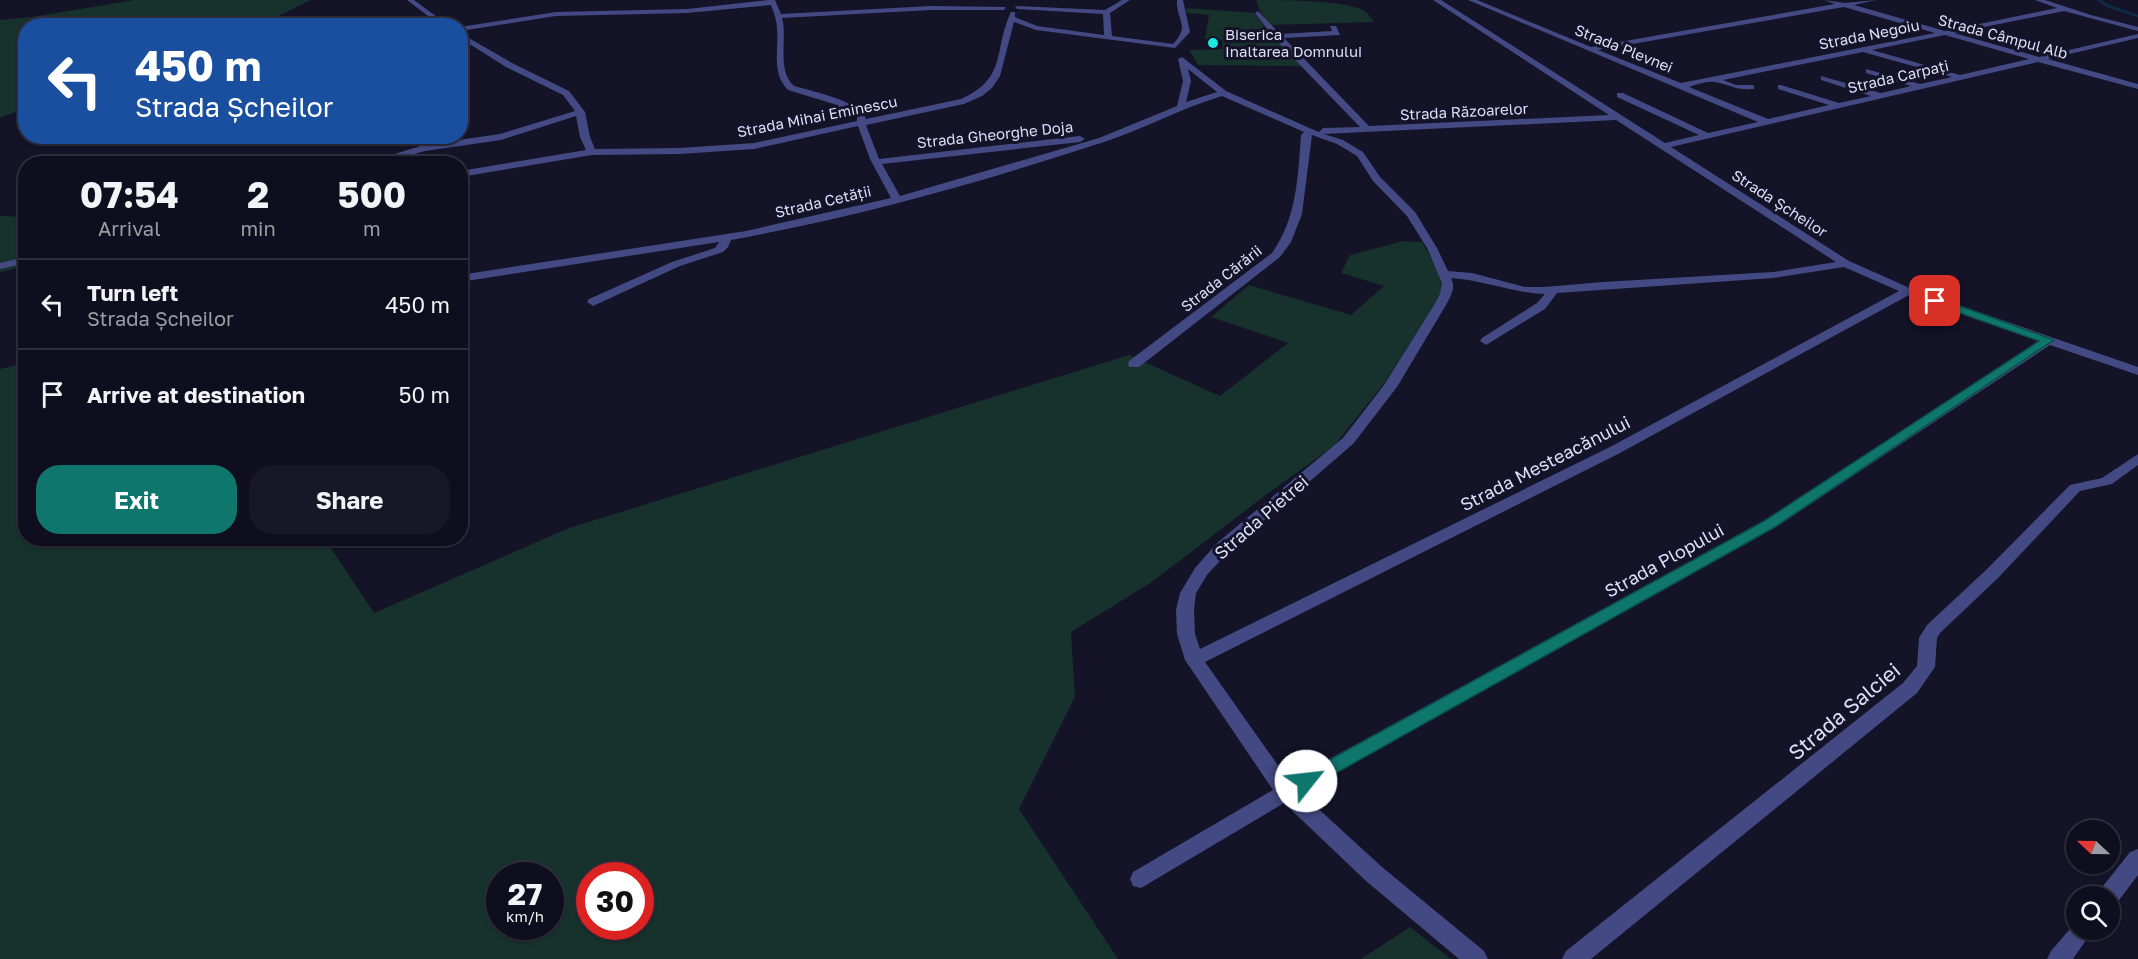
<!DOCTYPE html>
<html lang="en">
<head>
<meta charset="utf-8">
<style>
	:root { --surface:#0f0e1e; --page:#181727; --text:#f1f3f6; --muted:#9b9ca4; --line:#2f2e3c; --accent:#0f766e }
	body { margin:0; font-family:"Golos Text",sans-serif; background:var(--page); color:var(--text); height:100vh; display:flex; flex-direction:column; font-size:22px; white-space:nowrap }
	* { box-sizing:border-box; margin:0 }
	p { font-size:20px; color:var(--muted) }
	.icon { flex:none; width:33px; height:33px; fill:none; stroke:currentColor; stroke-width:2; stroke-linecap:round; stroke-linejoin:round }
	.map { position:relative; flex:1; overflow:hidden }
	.details { position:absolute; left:18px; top:156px; width:450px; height:390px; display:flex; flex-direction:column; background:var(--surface); border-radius:24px; box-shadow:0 2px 4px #0004,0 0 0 2px var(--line) }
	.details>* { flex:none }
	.banner { position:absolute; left:18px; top:18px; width:450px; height:126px; border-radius:24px; box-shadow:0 2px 4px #0004,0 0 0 2px var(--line); background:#1a4fa0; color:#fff; overflow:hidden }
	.needle { width:39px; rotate:292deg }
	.controls { position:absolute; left:2066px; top:820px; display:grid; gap:12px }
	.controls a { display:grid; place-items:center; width:54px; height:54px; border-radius:50%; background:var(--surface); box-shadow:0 2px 4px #0004,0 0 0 2px var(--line); font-size:30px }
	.speed { position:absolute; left:486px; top:862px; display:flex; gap:12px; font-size:30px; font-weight:700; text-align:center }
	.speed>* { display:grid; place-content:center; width:78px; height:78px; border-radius:50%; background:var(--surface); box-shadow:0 2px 4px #0004,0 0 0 2px var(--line); line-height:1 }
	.speed small { font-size:15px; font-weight:400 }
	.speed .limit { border:9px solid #d22; background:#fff; color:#111 }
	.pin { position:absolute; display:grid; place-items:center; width:51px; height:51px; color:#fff; margin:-26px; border-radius:12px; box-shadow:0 3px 9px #0006 }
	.me { position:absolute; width:66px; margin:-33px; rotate:61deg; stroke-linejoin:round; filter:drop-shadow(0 0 4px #0008) }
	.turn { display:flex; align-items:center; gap:21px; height:126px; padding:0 18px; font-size:27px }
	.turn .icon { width:78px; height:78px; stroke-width:2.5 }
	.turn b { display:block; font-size:42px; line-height:51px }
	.eta { display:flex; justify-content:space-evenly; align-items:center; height:102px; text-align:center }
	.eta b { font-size:36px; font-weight:700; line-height:42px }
	.action { display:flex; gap:12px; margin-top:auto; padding:12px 18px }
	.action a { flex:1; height:69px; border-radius:24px; background:var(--accent); color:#fff; font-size:24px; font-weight:700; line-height:69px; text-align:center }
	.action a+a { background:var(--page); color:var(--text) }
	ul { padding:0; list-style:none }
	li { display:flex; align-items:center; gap:18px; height:90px; padding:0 18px; border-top:2px solid var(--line) }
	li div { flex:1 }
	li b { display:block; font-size:22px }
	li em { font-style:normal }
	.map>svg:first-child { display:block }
	.green { fill:#17312c; fill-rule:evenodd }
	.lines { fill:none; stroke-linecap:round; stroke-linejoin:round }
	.stream { stroke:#112a43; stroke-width:3 }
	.minor { fill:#434982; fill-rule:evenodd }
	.route { fill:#0f766e; stroke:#0a4d48; stroke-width:1.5 }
	.poi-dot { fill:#1de7df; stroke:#141328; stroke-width:2 }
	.labels { text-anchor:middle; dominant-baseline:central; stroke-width:6; stroke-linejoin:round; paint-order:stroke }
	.far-poi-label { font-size:15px; fill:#dddefb; stroke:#141328; text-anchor:start }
	.far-street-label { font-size:15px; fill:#dddefb; stroke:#141328 }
	.street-label { font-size:18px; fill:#dddefb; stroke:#141328 }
	.near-street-label { font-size:21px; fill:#dddefb; stroke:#141328 }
</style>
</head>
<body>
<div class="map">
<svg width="2138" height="959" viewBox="0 0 2138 959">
	<rect width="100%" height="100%" fill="#141328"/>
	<g class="green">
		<polygon points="134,0 311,0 260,25 26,26 25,108 0,118 0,20 32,17"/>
		<path d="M1256 0C1283 0 1343 0 1365 11 1368 13 1372 19 1374 22L1270 25 1261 13Z"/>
		<polygon points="1186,8 1255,13 1264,26 1301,66 1198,65 1189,50 1222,49 1222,40 1205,39 1209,15 1187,13"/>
		<polygon points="0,216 25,217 25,266 0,272"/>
		<path d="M1404 241 1422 242 1440 275 1443 291 1385 382 1334 446 1263 497 1152 582 1071 632 1075 697 1019 809 1118 959H0V369L25 363 26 538 325 539 374 613 569 528 1129 355 1220 396 1288 343 1211 317 1249 285 1351 315 1384 286 1341 273 1350 255ZM500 876H550V927H500ZM590 876H640V927H590Z"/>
		<polygon points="1410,927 1451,959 1361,959"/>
	</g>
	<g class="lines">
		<polyline class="stream" points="2099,0 2108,6 2138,16"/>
		<g class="minor">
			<polygon points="407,0 414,0 449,26 441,26"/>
			<path d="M769 0H775L781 14 931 6 1006 7 1004 10H931L782 18C788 40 776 69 794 86 811 91 861 101 866 119L961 99C1008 78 993 50 1011 12H1015V17L1037 26 1104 35 1103 14 1017 9 1015 6 1105 10 1122 0H1130L1110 13 1112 36 1173 44C1191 25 1176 21 1177 0H1183L1190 32 1175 48 1036 30 1014 22 1000 76 992 88 982 96 964 104 866 125 879 159 1080 136 1085 139 1080 142 882 164 900 196 1099 138 1177 106 1183 81 1178 59 1182 57 1226 91 1314 130 1319 132 1323 128 1360 127 1274 38 1255 13 1258 11 1280 34 1332 31 1330 26H1336L1340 35 1284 38 1369 126 1609 115 1433 0H1441L1665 143 1699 135 1617 97V93H1623L1708 133 1758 122 1468 0H1477L1591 47 1835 4 1824 0 1845 3 1876 0 1854 5 1945 31 2057 8 2035 0H2045L2091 15 2138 27V31L2064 11 1954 33 2039 57 2138 34V38L2048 59 2138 84V89L2038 62 1671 147 1849 261 1912 289 2138 367V375L2050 345 1776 527 1301 793 1382 867 1484 951 1488 959H1459L1366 881 1284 803 1141 888 1133 886 1130 879 1133 872 1273 790 1185 660 1177 634 1176 610 1180 593 1195 568 1217 543 1343 438 1384 385 1434 305 1440 294 1442 283 1427 248 1407 216 1373 181 1357 156 1337 144 1312 135 1302 214 1291 242 1280 257 1139 367H1129L1128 364 1129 361 1272 253C1297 218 1298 176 1301 135L1304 132 1222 96C1181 108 1144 129 1104 142 982 182 857 217 731 240L728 247 723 252 680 266 593 306 587 302 589 299 672 262 715 248 719 242 460 282V275L746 231 891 198 870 159 858 126 754 149 680 154 592 155 460 177V171L586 150 580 137 576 116 501 140 425 151 378 164H362L424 145 500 134 575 111 563 95 506 67 460 38V33L512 63 569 91 585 112 590 137 595 149 680 148 754 143 857 121V117L834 104 788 90C771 73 779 51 777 29 777 21 774 13 771 5L687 13 556 16 460 31V27L556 12 687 9ZM1844 7 1935 33 1681 83 1598 50ZM1945 35 2029 59 1960 75 1872 50ZM1863 52 1952 77 1920 84 1866 69V73L1911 86 1881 93 1821 76V80L1871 96 1839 103 1781 85H1778V89L1829 105 1768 119 1689 87C1696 85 1706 81 1714 82 1730 84 1735 91 1754 89V85H1736L1723 80ZM1188 69 1217 92 1186 102 1191 81ZM1616 120 1836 262 1773 272 1603 282 1544 287H1525L1472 273 1448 271 1437 248 1415 212 1380 177 1363 152 1343 140 1324 134ZM1844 267 1899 291 1610 447 1200 649 1195 634 1194 610 1196 593 1207 575 1229 551 1353 444 1397 387 1446 305C1451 296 1456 288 1451 278 1483 280 1513 293 1545 294L1537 303 1482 338 1480 341 1486 345 1545 309 1557 293 1773 278ZM1909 295 2039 341 1764 521 1289 781 1205 662 1620 453Z"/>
			<polygon points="26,257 26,263 0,269 0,263"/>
			<polygon points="2138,454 2138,465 2112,484 2080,491 1998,578 1940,633 1937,638 1935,667 1917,693 1591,959 1562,959 1566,951 1903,683 1917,666 1919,638 1927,625 1986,570 2070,485 2102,478"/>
			<polygon points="2138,849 2138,875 2116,904 2109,906 2109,897 2097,897 2100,890 2130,852"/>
			<polygon points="2076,922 2076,930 2093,930 2073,959 2047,959 2051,951"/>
		</g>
	</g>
	<polygon class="route" points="1935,297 2054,340 1775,527 1313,786 1306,788 1300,786 1297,781 1300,776 1764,521 2039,341 1931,303 1931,298"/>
	<circle class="poi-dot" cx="1213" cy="43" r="6"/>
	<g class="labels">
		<g class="far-poi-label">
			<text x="1225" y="34">Biserica<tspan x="1225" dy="17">Inaltarea Domnului</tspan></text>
		</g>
		<g class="far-street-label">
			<text transform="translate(1869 34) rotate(-11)">Strada Negoiu</text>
			<text transform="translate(2003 36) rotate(15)">Strada Câmpul Alb</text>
			<text transform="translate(1624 48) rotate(22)">Strada Plevnei</text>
			<text transform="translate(1898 76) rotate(-13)">Strada Carpați</text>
			<text transform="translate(1464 111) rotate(-3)">Strada Răzoarelor</text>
			<text transform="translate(817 116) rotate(-11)">Strada Mihai Eminescu</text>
			<text transform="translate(995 134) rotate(-6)">Strada Gheorghe Doja</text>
			<text transform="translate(823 201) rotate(-13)">Strada Cetății</text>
			<text transform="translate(1780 203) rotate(33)">Strada Șcheilor</text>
			<text transform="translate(1221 278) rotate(-38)">Strada Cărării</text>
		</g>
		<g class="street-label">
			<text transform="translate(1545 463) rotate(-27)">Strada Mesteacănului</text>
			<text transform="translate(1261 517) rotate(-41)">Strada Pietrei</text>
			<text transform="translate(1664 560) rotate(-29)">Strada Plopului</text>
		</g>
		<g class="near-street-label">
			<text transform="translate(1844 711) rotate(-40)">Strada Salciei</text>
		</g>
	</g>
</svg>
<div class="controls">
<a><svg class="needle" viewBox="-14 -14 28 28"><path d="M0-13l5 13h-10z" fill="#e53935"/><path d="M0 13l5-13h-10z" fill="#9b9ca4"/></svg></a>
<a><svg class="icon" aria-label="search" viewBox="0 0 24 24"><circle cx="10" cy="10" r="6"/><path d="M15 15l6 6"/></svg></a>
</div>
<div class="speed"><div>27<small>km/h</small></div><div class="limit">30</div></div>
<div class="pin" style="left:1935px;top:301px;background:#d93025"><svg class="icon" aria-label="arrive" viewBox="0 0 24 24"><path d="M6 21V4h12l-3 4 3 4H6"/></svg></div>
<svg class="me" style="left:1306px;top:781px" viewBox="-20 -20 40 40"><circle r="19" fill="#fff"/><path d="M0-13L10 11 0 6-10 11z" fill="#0f766e"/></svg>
<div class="banner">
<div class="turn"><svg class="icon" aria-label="left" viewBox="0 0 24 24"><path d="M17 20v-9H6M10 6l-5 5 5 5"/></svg><div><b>450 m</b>Strada Șcheilor</div></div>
</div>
<section class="details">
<div class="eta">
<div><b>07:54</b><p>Arrival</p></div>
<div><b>2</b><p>min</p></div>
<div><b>500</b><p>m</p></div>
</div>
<ul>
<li><svg class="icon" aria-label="left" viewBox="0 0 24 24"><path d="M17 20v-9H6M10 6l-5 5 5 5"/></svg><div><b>Turn left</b><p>Strada Șcheilor</p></div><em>450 m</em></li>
<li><svg class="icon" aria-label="arrive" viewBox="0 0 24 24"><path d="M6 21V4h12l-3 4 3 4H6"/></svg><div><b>Arrive at destination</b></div><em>50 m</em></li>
</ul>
<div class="action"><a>Exit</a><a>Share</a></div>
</section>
</div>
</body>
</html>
